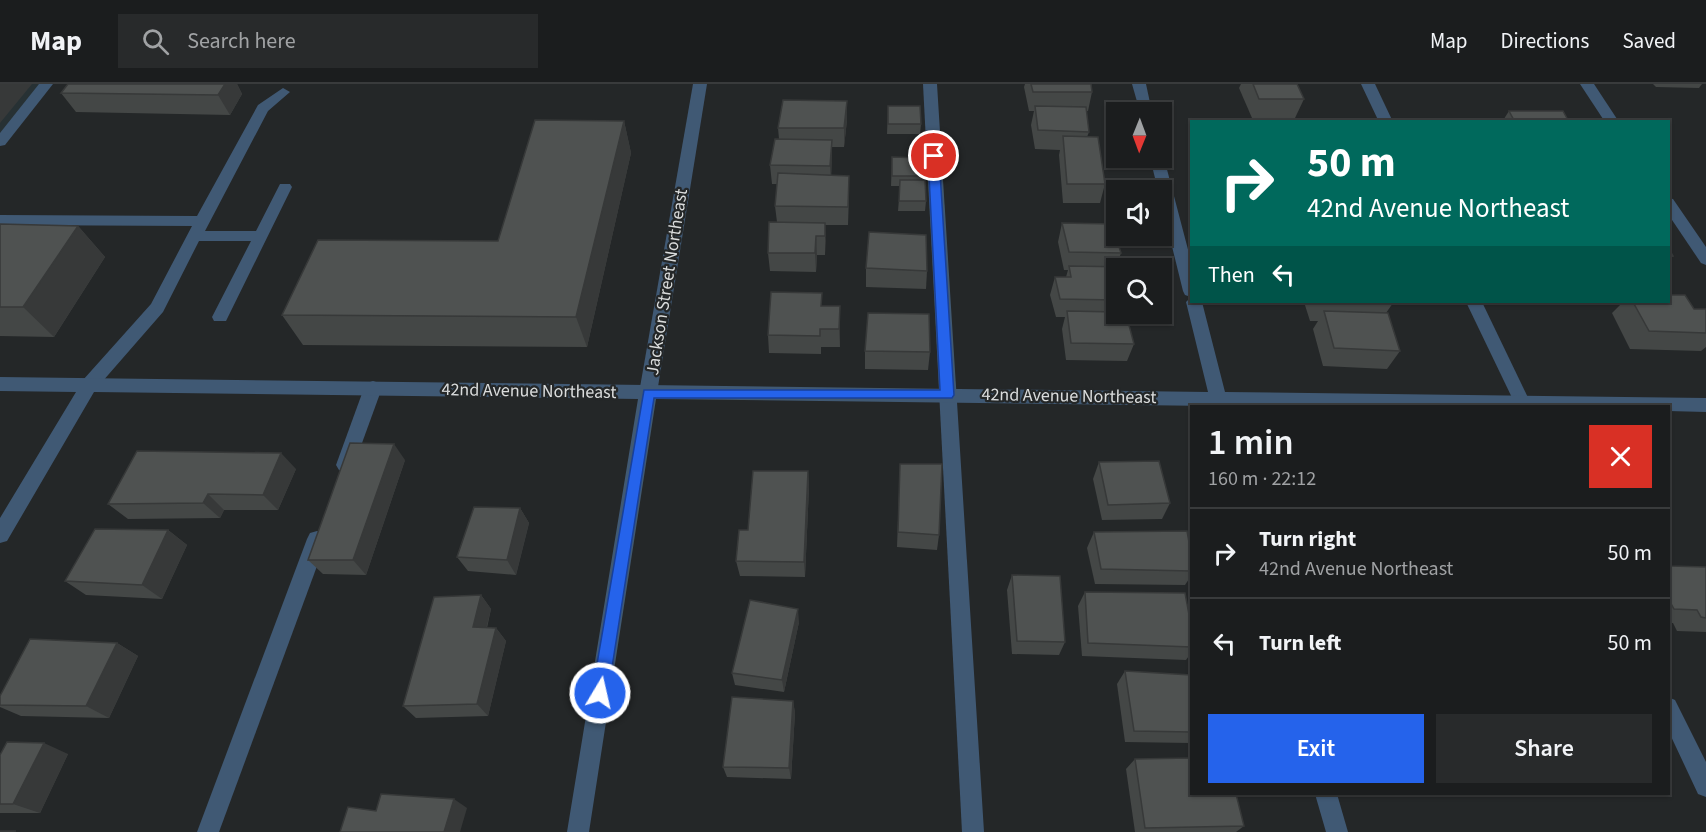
<!DOCTYPE html>
<html lang="en">
<head>
<meta charset="utf-8">
<style>
	:root { --surface:#1b1d1e; --page:#282a2b; --text:#f1f3f6; --muted:#a0a2a4; --line:#393b3c; --accent:#2563eb }
	body { margin:0; font-family:"Source Sans 3",sans-serif; background:var(--page); color:var(--text); height:100vh; display:flex; flex-direction:column; font-size:22px; white-space:nowrap }
	* { box-sizing:border-box; margin:0 }
	p { font-size:20px; color:var(--muted) }
	.icon { flex:none; width:33px; height:33px; fill:none; stroke:currentColor; stroke-width:2; stroke-linecap:round; stroke-linejoin:round }
	.map { position:relative; flex:1; overflow:hidden }
	.sheet { position:absolute; left:1190px; top:321px; width:480px; height:390px; display:flex; flex-direction:column; background:var(--surface); border-radius:0px; box-shadow:0 2px 4px #0004,0 0 0 2px var(--line) }
	.sheet>* { flex:none }
	.banner { position:absolute; left:1190px; top:36px; width:480px; height:183px; border-radius:0px; box-shadow:0 2px 4px #0004,0 0 0 2px var(--line); background:#00695c; color:#fff; overflow:hidden }
	.needle { width:39px; rotate:181deg }
	.buttons { position:absolute; left:1106px; top:18px; display:grid; gap:12px }
	.buttons a { display:grid; place-items:center; width:66px; height:66px; border-radius:0px; background:var(--surface); box-shadow:0 2px 4px #0004,0 0 0 2px var(--line); font-size:30px }
	.pin { position:absolute; display:grid; place-items:center; width:51px; height:51px; color:#fff; margin:-26px; border:3px solid #fff; border-radius:50%; box-shadow:0 2px 6px #0007 }
	.me { position:absolute; width:66px; margin:-33px; rotate:9deg; stroke-linejoin:round; filter:drop-shadow(0 0 4px #0008) }
	.turn { display:flex; align-items:center; gap:21px; height:126px; padding:0 18px; font-size:27px }
	.turn .icon { width:78px; height:78px; stroke-width:2.5 }
	.turn b { display:block; font-size:42px; line-height:51px }
	.then { display:flex; align-items:center; height:57px; padding:0 18px; background:#0003; gap:12px; font-size:22px }
	.round { display:grid; place-items:center; flex:none; width:63px; height:63px; border-radius:0px; background:var(--page) }
	.headline { display:flex; align-items:center; justify-content:space-between; height:102px; padding:0 18px }
	h1 { font-size:36px; font-weight:600; line-height:45px }
	.action { display:flex; gap:12px; margin-top:auto; padding:12px 18px }
	.action a { flex:1; height:69px; border-radius:0px; background:var(--accent); color:#fff; font-size:24px; font-weight:600; line-height:69px; text-align:center }
	.action a+a { background:var(--page); color:var(--text) }
	ul { padding:0; list-style:none }
	li { display:flex; align-items:center; gap:18px; height:90px; padding:0 18px; border-top:2px solid var(--line) }
	li div { flex:1 }
	li b { display:block; font-size:22px }
	li em { font-style:normal }
	header { display:flex; align-items:center; gap:36px; box-sizing:border-box; height:84px; padding:0 30px; background:var(--surface); border-bottom:2px solid var(--line) }
	header strong { font-size:28px }
	nav { display:flex; gap:33px; margin-inline-start:auto; font-size:21px }
	.search { width:420px; height:54px; background:var(--page); display:flex; align-items:center; gap:15px; box-sizing:border-box; padding:0 21px; border-radius:0px; color:var(--muted); font-size:22px }
	.map>svg:first-child { display:block }
	.built { fill:#273134 }
	.lines { fill:none; stroke-linecap:round; stroke-linejoin:round }
	.lane { fill:#405974; fill-rule:evenodd }
	.street { fill:#405974; fill-rule:evenodd }
	.wall { fill:#444746 }
	.shaded-wall { fill:#373939 }
	.building { fill:#4f5251; stroke:#373939; stroke-width:1.5 }
	.route { fill:#2563eb; stroke:#184099; stroke-width:1.5 }
	.labels { text-anchor:middle; dominant-baseline:central; stroke-width:4.5; stroke-linejoin:round; paint-order:stroke }
	.street-label { font-size:18px; fill:#dadcdc; stroke:#242728 }
</style>
</head>
<body>
<header>
<strong>Map</strong>
<div class="search"><svg class="icon" aria-label="search" viewBox="0 0 24 24"><circle cx="10" cy="10" r="6"/><path d="M15 15l6 6"/></svg>Search here</div>
<nav><a>Map</a><a>Directions</a><a>Saved</a></nav>
</header>
<div class="map">
<svg width="1706" height="748" viewBox="0 0 1706 748">
	<rect width="100%" height="100%" fill="#242728"/>
	<polygon class="built" points="0,0 40,0 0,51"/>
	<g class="lines">
		<g class="lane">
			<polygon points="39,0 53,0 5,61 0,62 0,49"/>
			<polygon points="693,0 707,0 657,309 654,314 648,316 642,314 639,309"/>
			<polygon points="923,0 937,0 984,748 962,748"/>
			<polygon points="1361,0 1375,0 1393,38 1379,38"/>
			<polygon points="283,4 290,8 268,27 205,147 256,147 280,100 290,100 292,103 226,237 214,237 212,233 251,157 199,157 163,228 95,306 89,308 83,306 80,301 83,296 151,220 192,142 0,141 0,131 197,132 258,21"/>
			<polygon points="1466,218 1482,218 1532,322 1516,322"/>
			<polygon points="373,297 379,299 382,304 354,381 351,386 345,389 339,386 336,381 364,304 367,299"/>
			<polygon points="317,447 324,449 327,455 219,748 197,748 307,455 310,449"/>
			<polygon points="1668,613 1675,616 1706,678 1706,713 1698,710 1668,646"/>
		</g>
		<g class="street">
			<polygon points="1132,0 1146,0 1152,28 1140,28"/>
			<polygon points="1580,0 1594,0 1619,38 1605,38"/>
			<polygon points="1161,70 1164,74 1191,177 1191,213 1185,211 1183,207 1161,118 1161,106 1158,106 1150,74 1161,74"/>
			<polygon points="1668,114 1673,115 1706,163 1706,181 1701,179 1668,130"/>
			<polygon points="1191,213 1191,218 1202,218 1225,308 1706,314 1706,328 1668,327 1668,322 1212,322 656,315 589,748 567,748 638,315 94,308 7,457 0,459 0,434 76,308 0,307 0,293 1208,308 1186,218"/>
			<polygon points="1315,710 1337,710 1348,748 1326,748"/>
		</g>
	</g>
	<g class="wall">
		<polygon points="68,0 237,0 242,10 230,31 76,28 61,9"/>
		<polygon points="1025,0 1091,0 1092,8 1088,27 1086,27 1089,48 1087,53 1105,100 1100,119 1063,119 1059,71 1060,66 1035,65 1031,41 1034,27 1029,27 1024,3"/>
		<polygon points="1241,0 1297,0 1304,15 1295,34 1252,34 1239,4"/>
		<polygon points="1653,0 1702,0 1699,4 1656,3"/>
		<polygon points="847,17 847,36 844,63 832,63 831,91 849,111 848,141 825,141 825,171 817,171 816,188 770,187 768,169 777,138 775,122 777,100 772,100 770,81 779,55 778,44"/>
		<polygon points="888,22 921,40 920,50 887,50"/>
		<polygon points="1509,27 1569,38 1502,38"/>
		<polygon points="624,37 631,69 587,263 303,261 282,231 498,157"/>
		<polygon points="892,73 923,92 926,117 925,127 898,127 900,102 891,102"/>
		<polygon points="1062,139 1121,169 1116,183 1116,230 1132,230 1131,234 1127,234 1134,260 1127,277 1066,276 1062,245 1065,233 1056,233 1050,211 1055,193 1066,193 1068,186 1064,186 1058,158"/>
		<polygon points="0,140 78,142 105,173 54,253 0,252"/>
		<polygon points="1668,163 1673,172 1668,178"/>
		<polygon points="866,184 927,187 926,205 866,203"/>
		<polygon points="1304,218 1392,218 1393,219 1386,229 1400,267 1387,285 1323,282 1313,245 1318,237 1310,237"/>
		<polygon points="1623,218 1668,218 1694,225 1706,225 1706,263 1701,267 1630,265 1612,229"/>
		<polygon points="822,222 840,240 840,263 821,263 821,270 769,269 768,251"/>
		<polygon points="865,267 930,268 928,286 865,285"/>
		<polygon points="405,376 366,491 323,490 308,476"/>
		<polygon points="1099,378 1170,419 1162,435 1102,436 1093,395"/>
		<polygon points="900,380 939,451 937,466 897,463"/>
		<polygon points="296,385 278,426 224,426 220,434 128,435 108,420"/>
		<polygon points="808,387 809,403 805,493 740,492 736,477 748,446"/>
		<polygon points="520,424 529,439 516,491 468,487 457,473"/>
		<polygon points="168,446 187,461 162,515 86,511 65,497"/>
		<polygon points="1094,448 1191,469 1191,492 1185,501 1095,500 1087,464"/>
		<polygon points="1668,479 1671,482 1706,483 1706,548 1677,547 1673,539 1668,539"/>
		<polygon points="1012,491 1065,558 1059,571 1012,570 1007,506"/>
		<polygon points="1085,508 1191,541 1191,569 1186,576 1082,572 1078,522"/>
		<polygon points="481,511 491,525 487,544 496,544 506,557 488,632 416,634 403,622"/>
		<polygon points="799,538 784,608 735,601 732,589"/>
		<polygon points="117,559 138,572 109,634 21,632 0,623 0,612"/>
		<polygon points="1125,587 1191,591 1191,659 1125,658 1117,600"/>
		<polygon points="793,617 795,629 791,695 727,693 723,683"/>
		<polygon points="68,670 40,729 0,729 0,671"/>
		<polygon points="1135,675 1244,742 1236,748 1135,748 1126,685"/>
	</g>
	<g class="shaded-wall">
		<polygon points="0,0 32,0 0,39"/>
		<polygon points="225,0 237,0 242,10 230,31 218,11"/>
		<polygon points="847,17 847,36 844,63 844,44"/>
		<polygon points="624,37 631,69 587,263 576,233"/>
		<polygon points="832,56 832,75 831,101 830,82"/>
		<polygon points="825,139 826,157 825,171"/>
		<polygon points="78,142 105,173 54,253 23,223"/>
		<polygon points="816,152 817,171 816,188 815,169"/>
		<polygon points="840,222 840,263 839,245"/>
		<polygon points="394,360 405,376 366,491 353,476"/>
		<polygon points="281,369 296,385 278,426 263,411"/>
		<polygon points="808,387 809,403 805,493 804,478"/>
		<polygon points="208,410 224,426 220,434 203,419"/>
		<polygon points="520,424 529,439 516,491 507,476"/>
		<polygon points="168,446 187,461 162,515 142,501"/>
		<polygon points="481,511 491,525 483,557 473,543"/>
		<polygon points="798,525 799,538 784,608 782,596"/>
		<polygon points="496,544 506,557 488,632 477,620"/>
		<polygon points="117,559 138,572 109,634 86,622"/>
		<polygon points="793,617 795,629 791,695 789,684"/>
		<polygon points="44,659 68,670 40,729 13,720"/>
		<polygon points="454,715 467,724 460,748 444,748"/>
	</g>
	<g class="building">
		<polygon points="68,0 225,0 218,11 61,9"/>
		<polygon points="1031,0 1091,0 1092,8 1033,8"/>
		<polygon points="1253,0 1297,0 1304,15 1259,15"/>
		<polygon points="783,16 847,17 844,44 778,44"/>
		<polygon points="888,22 920,22 921,40 888,40"/>
		<polygon points="1035,22 1086,23 1089,48 1038,46"/>
		<polygon points="1509,27 1563,27 1569,38 1515,38"/>
		<polygon points="535,36 624,37 576,233 282,231 318,156 498,157"/>
		<polygon points="1063,52 1098,53 1105,100 1067,100"/>
		<polygon points="775,55 832,56 830,82 770,81"/>
		<polygon points="892,73 922,74 923,92 892,92"/>
		<polygon points="778,89 849,92 848,123 775,122"/>
		<polygon points="900,96 925,96 926,117 899,117"/>
		<polygon points="769,138 825,139 825,152 816,152 815,169 768,169"/>
		<polygon points="1062,139 1112,140 1121,169 1069,168"/>
		<polygon points="0,140 78,142 23,223 0,223"/>
		<polygon points="869,148 926,151 927,187 866,184"/>
		<polygon points="1668,163 1673,172 1668,172"/>
		<polygon points="1069,182 1130,183 1130,184 1116,184 1116,216 1060,215 1055,193 1071,193"/>
		<polygon points="771,208 822,209 821,222 840,222 839,245 820,245 820,252 768,251"/>
		<polygon points="1668,211 1685,211 1694,225 1706,225 1706,249 1649,247 1633,218 1668,218"/>
		<polygon points="1321,219 1321,218 1392,218 1393,219"/>
		<polygon points="1067,227 1116,228 1116,230 1126,230 1134,260 1071,259"/>
		<polygon points="1324,227 1388,229 1400,267 1334,264"/>
		<polygon points="868,229 929,230 930,268 865,267"/>
		<polygon points="350,359 394,360 353,476 308,476"/>
		<polygon points="137,367 281,369 263,411 208,410 203,419 108,420"/>
		<polygon points="1159,377 1170,419 1108,421 1099,378"/>
		<polygon points="900,380 942,380 939,451 898,448"/>
		<polygon points="753,387 808,387 804,478 736,477 739,446 748,446"/>
		<polygon points="474,423 520,424 507,476 457,473"/>
		<polygon points="95,445 168,446 142,501 65,497"/>
		<polygon points="1187,447 1191,469 1191,487 1101,485 1094,448"/>
		<polygon points="1668,479 1670,479 1671,482 1706,483 1706,534 1701,533 1697,526 1674,525 1668,514"/>
		<polygon points="1012,491 1060,492 1065,558 1017,557"/>
		<polygon points="1085,508 1185,509 1191,541 1191,563 1088,559"/>
		<polygon points="481,511 473,543 496,544 477,620 403,622 434,513"/>
		<polygon points="750,516 798,525 782,596 732,589"/>
		<polygon points="30,555 117,559 86,622 0,621 0,612"/>
		<polygon points="1125,587 1191,591 1191,648 1134,647"/>
		<polygon points="732,613 793,617 789,684 723,683"/>
		<polygon points="7,658 44,659 13,720 0,720 0,671"/>
		<polygon points="1191,674 1191,710 1236,710 1244,742 1145,744 1135,675"/>
		<polygon points="381,710 454,715 444,748 340,748 348,723 376,727"/>
		<polygon points="0,747 16,747 0,748"/>
	</g>
	<polygon class="route" points="934,68 939,72 954,311 952,314 654,314 608,609 606,615 600,617 595,615 592,609 644,306 940,306 928,72"/>
	<g class="labels">
		<g class="street-label">
			<text transform="translate(667 198) rotate(-81)">Jackson Street Northeast</text>
			<text transform="translate(529 307) rotate(1)">42nd Avenue Northeast</text>
			<text transform="translate(1069 312) rotate(1)">42nd Avenue Northeast</text>
		</g>
	</g>
</svg>
<div class="buttons">
<a><svg class="needle" viewBox="-14 -14 28 28"><path d="M0-13l5 13h-10z" fill="#e53935"/><path d="M0 13l5-13h-10z" fill="#a0a2a4"/></svg></a>
<a><svg class="icon" aria-label="sound" viewBox="0 0 24 24"><path d="M4 9h4l5-4v14l-5-4H4zM17 9q2 3 0 6"/></svg></a>
<a><svg class="icon" aria-label="search" viewBox="0 0 24 24"><circle cx="10" cy="10" r="6"/><path d="M15 15l6 6"/></svg></a>
</div>
<div class="pin" style="left:934px;top:72px;background:#d93025"><svg class="icon" aria-label="arrive" viewBox="0 0 24 24"><path d="M6 21V4h12l-3 4 3 4H6"/></svg></div>
<svg class="me" style="left:600px;top:609px" viewBox="-20 -20 40 40"><circle r="17" fill="#2563eb" stroke="#fff" stroke-width="3"/><path d="M0-11L8 9 0 5-8 9z" fill="#fff"/></svg>
<div class="banner">
<div class="turn"><svg class="icon" aria-label="right" viewBox="0 0 24 24"><path d="M7 20v-9h11M14 6l5 5-5 5"/></svg><div><b>50 m</b>42nd Avenue Northeast</div></div>
<div class="then">Then<svg class="icon" aria-label="left" viewBox="0 0 24 24"><path d="M17 20v-9H6M10 6l-5 5 5 5"/></svg></div>
</div>
<section class="sheet">
<div class="headline"><div><h1>1 min</h1><p>160 m · 22:12</p></div><a class="round" style="background:#d93025;color:#fff"><svg class="icon" aria-label="close" viewBox="0 0 24 24"><path d="M6 6l12 12M18 6L6 18"/></svg></a></div>
<ul>
<li><svg class="icon" aria-label="right" viewBox="0 0 24 24"><path d="M7 20v-9h11M14 6l5 5-5 5"/></svg><div><b>Turn right</b><p>42nd Avenue Northeast</p></div><em>50 m</em></li>
<li><svg class="icon" aria-label="left" viewBox="0 0 24 24"><path d="M17 20v-9H6M10 6l-5 5 5 5"/></svg><div><b>Turn left</b></div><em>50 m</em></li>
</ul>
<div class="action"><a>Exit</a><a>Share</a></div>
</section>
</div>
</body>
</html>
